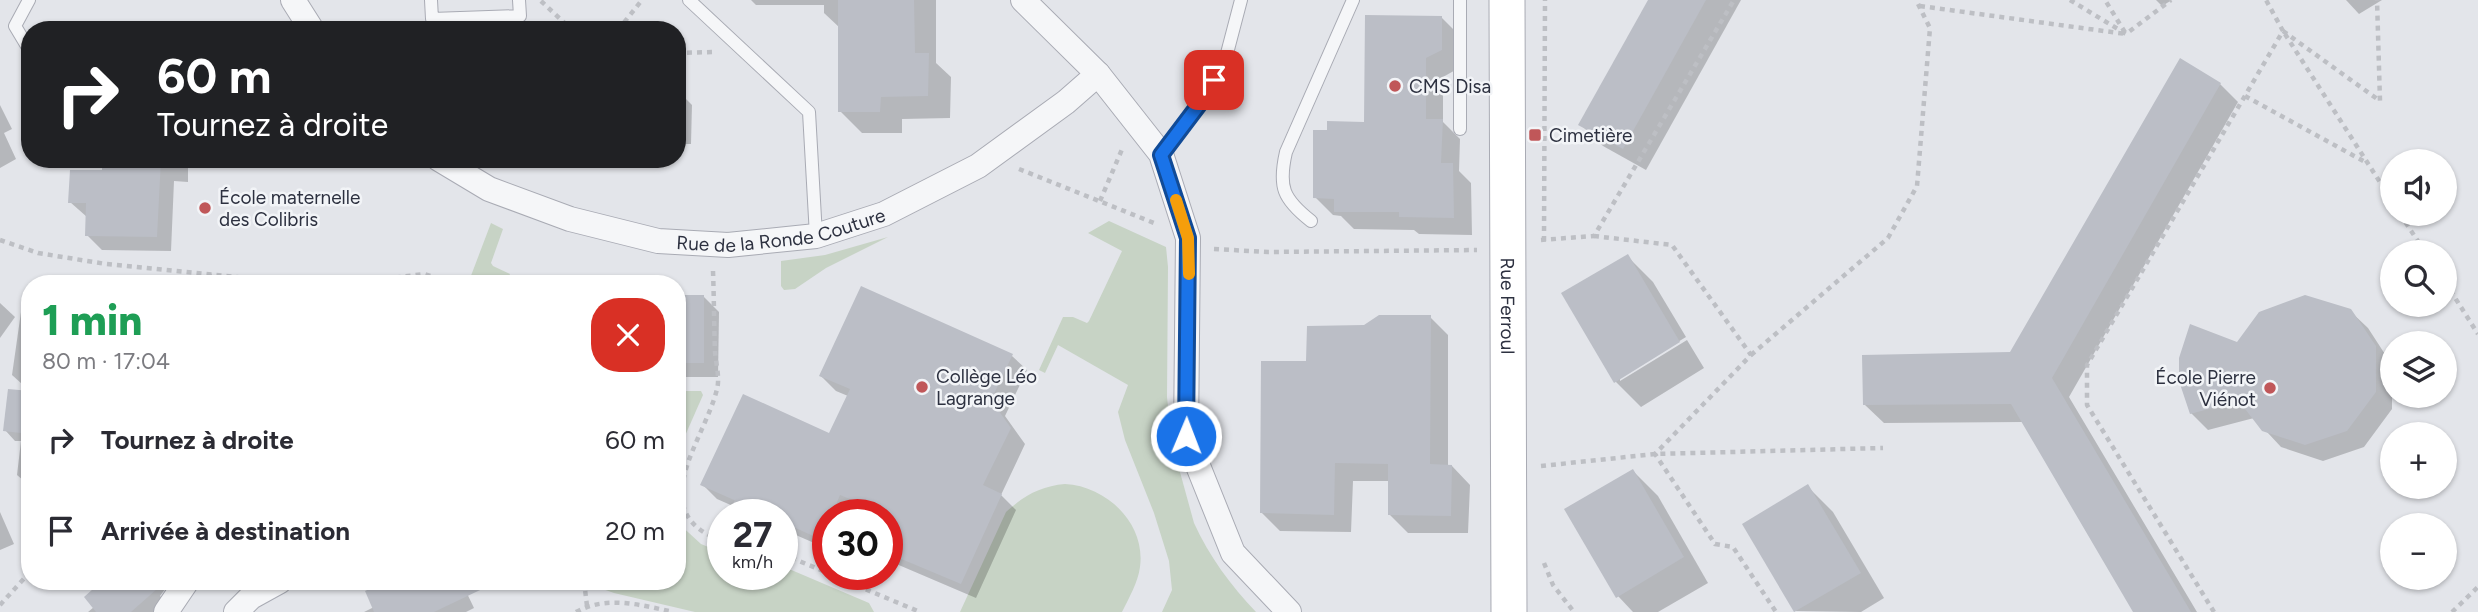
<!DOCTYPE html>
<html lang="fr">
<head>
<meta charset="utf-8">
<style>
	:root { --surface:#fff; --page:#f7f7f7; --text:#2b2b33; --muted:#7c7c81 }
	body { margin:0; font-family:Figtree,sans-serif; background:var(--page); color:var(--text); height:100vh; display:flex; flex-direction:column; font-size:26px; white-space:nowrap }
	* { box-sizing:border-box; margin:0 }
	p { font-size:23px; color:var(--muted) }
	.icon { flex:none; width:38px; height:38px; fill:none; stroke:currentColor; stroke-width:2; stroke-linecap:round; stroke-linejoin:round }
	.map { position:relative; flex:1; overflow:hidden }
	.details { position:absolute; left:21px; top:275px; width:665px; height:315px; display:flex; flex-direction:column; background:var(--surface); border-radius:28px; box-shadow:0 2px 5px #0004 }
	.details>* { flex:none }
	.hud { position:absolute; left:21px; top:21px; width:665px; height:147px; border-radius:28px; box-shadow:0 2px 5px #0004; background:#202124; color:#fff; overflow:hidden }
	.buttons { position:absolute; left:2380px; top:149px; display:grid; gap:14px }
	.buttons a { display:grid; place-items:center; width:77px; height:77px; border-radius:50%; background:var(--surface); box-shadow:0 2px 5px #0004; font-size:35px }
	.speed { position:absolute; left:707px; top:499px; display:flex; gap:14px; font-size:35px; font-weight:700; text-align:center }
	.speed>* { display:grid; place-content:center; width:91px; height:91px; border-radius:50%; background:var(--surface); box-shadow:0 2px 5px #0004; line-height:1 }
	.speed small { font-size:18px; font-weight:400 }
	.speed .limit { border:10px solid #d22; background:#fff; color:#111 }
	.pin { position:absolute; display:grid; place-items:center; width:60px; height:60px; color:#fff; margin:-30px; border-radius:14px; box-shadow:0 4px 10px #0006 }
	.me { position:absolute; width:77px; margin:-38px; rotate:1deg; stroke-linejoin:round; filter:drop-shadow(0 0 5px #0008) }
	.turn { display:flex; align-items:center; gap:24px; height:147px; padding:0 21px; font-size:32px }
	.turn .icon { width:91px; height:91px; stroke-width:2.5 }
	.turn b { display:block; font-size:49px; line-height:60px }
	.round { display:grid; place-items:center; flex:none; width:74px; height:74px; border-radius:28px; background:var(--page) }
	.headline { display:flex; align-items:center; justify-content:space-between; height:119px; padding:0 21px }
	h1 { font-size:42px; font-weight:800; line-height:52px; color:#1e9e55 }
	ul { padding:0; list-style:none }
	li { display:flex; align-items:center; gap:21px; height:91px; padding:0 21px }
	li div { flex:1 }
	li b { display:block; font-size:26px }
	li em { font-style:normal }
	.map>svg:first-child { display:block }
	.green { fill:#c7d3c5 }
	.shadow { fill:#0003 }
	.building { fill:#bbbec6 }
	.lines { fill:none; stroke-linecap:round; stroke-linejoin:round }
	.lane-casing { stroke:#a9abb4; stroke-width:14 }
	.street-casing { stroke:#a9abb4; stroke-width:26 }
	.secondary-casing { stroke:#a9abb4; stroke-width:37 }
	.path { stroke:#bdbfc4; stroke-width:4.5; stroke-dasharray:5 5; stroke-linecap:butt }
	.lane { stroke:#f5f6f8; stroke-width:12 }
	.street { stroke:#f5f6f8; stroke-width:24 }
	.secondary { stroke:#fff; stroke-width:35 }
	.route-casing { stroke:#114b97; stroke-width:18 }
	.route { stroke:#1a73e8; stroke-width:12 }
	.slow { stroke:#f59e0b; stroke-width:12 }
	.poi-dot { fill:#c05759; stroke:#f2f4f7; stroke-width:2.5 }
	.labels { text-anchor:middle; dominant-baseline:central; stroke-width:5; stroke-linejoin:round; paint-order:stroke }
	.poi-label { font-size:19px; fill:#2d3140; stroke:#f2f4f7; text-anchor:start }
	.street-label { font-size:19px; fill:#2d3140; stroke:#f2f4f7 }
</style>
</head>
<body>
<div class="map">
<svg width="2478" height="612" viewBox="0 0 2478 612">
	<rect width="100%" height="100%" fill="#e3e5ea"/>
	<g class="green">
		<path d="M1109 221 1166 247 1168 267 1167 397 1172 443 1194 523C1209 556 1231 586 1256 612H1162L1172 590 1169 561 1154 513 1125 440 1118 412 1128 385 1058 345 1045 373 1039 370 1063 317H1073L1087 323 1089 321 1122 251 1088 233Z"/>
		<polygon points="491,223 503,229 491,263 493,266 510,274 506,283 477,283 469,281"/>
		<polygon points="888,237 826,268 795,289 784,290 781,286 781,261 825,255"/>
		<polygon points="677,391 701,391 703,395 677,454"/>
		<path d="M1065 484C1106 486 1146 523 1140 567 1138 582 1129 598 1122 612H960L1006 512C1023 496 1041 486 1065 484Z"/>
		<polygon points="677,522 701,544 723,553 723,574 782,574 782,566 869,603 874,612 695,612 614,593 597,587 594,581 677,581"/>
	</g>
	<g class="shadow">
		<polygon points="751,0 936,0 936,63 951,77 950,118 902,119 902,133 862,133 840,111 840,28 824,13 824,5 756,5"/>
		<polygon points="1650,0 1741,0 1646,170 1603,146 1580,124"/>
		<polygon points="2156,0 2172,0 2162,6"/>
		<polygon points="2346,0 2382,0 2359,14"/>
		<polygon points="1441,17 1460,36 1459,68 1443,77 1443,122 1460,139 1459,171 1471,183 1472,235 1419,234 1414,230 1354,229 1341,216 1333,215 1315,197 1329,132 1366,124"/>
		<polygon points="2220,84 2238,102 2069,397 2197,612 2135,612 2023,422 1884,423 1865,405 2011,353"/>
		<polygon points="677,90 692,105 691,144 677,144"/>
		<polygon points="0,105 12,129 4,133 16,159 0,168"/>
		<polygon points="104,159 220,159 220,167 188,166 188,182 174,181 171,251 102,250 87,235 87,217 70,202 103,171"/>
		<polygon points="1628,257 1653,282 1686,337 1620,377 1620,381 1687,340 1704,368 1641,407 1616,382"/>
		<polygon points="677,297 704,297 719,312 718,377 677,377"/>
		<polygon points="0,303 15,317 0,338"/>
		<polygon points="2350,311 2368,328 2392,365 2392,409 2364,447 2323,461 2281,447 2254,418 2208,430 2191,413 2238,344"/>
		<polygon points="21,312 30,318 30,373 22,384 12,375"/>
		<polygon points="1430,317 1448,335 1448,466 1452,466 1470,485 1468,533 1408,533 1389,514 1390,481 1353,481 1351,532 1280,531 1261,512 1308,362 1364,327"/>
		<polygon points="1012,356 1027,370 1005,416 1025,444 1001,495 1016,510 976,598 887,560 887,514 868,514 856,509 853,514 828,514 828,549 782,529 782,514 751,514 717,499 702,484 830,435 848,396 836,391 821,376"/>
		<polygon points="30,393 30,486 17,475 21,441 15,441 5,430"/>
		<polygon points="1633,471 1658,496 1708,583 1658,612 1633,612 1618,596"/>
		<polygon points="1808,487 1833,512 1884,598 1861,612 1796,611"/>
		<polygon points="0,512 14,544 0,550"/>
		<polygon points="104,581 171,581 160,596 165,602 153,612 88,612 94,607"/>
		<polygon points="391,581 461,581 474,608 466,612 364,612 374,607"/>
	</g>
	<g class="building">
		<polygon points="838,0 914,0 915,53 929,53 928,96 881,97 880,112 838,112"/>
		<polygon points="1648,0 1706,0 1623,149 1578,125"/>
		<polygon points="1365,15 1442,16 1442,50 1426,58 1426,119 1443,119 1441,163 1453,163 1454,218 1399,217 1399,212 1334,212 1334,199 1313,198 1313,130 1327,130 1327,121 1364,122"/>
		<polygon points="2180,58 2221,83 2052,378 2191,612 2133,612 2011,404 1863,405 1862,355 2010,352"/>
		<polygon points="102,159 161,159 157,237 85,236 86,203 68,203 70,170 102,170"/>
		<polygon points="1628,254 1680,342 1614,383 1561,293"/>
		<polygon points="861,286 1013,354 991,400 1011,428 983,485 1002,494 961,584 887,553 887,514 840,495 832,514 828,514 828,523 820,539 782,522 782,514 766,514 700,485 743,394 829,433 850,389 819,376"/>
		<rect x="677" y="295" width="27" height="68"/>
		<polygon points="2305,295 2351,309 2376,346 2376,392 2347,431 2305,445 2262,431 2239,401 2190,414 2179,381 2179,358 2190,324 2237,342 2259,312"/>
		<polygon points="1379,315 1431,315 1430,464 1452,465 1451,516 1388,515 1388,464 1335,463 1334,515 1260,513 1261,361 1306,361 1307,326 1364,325"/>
		<polygon points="8,389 30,391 30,434 3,431"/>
		<polygon points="1633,469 1684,557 1616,598 1564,509"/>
		<polygon points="1808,484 1861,573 1794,612 1742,524"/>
		<polygon points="102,581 166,581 131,612 96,612 84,597"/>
		<polygon points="387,581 499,581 434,612 374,612 365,591"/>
	</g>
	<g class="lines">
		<defs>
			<g id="lane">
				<polyline points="29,0 15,26 30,51"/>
				<polyline points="431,0 432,19 520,16 519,0"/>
				<polyline points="689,0 809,112 816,236"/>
				<polyline points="1460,129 1460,0"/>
				<polyline points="1161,154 1204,98 1225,61 1241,0"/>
				<path d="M1311 221C1283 199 1278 187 1286 152L1353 0"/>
			</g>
			<g id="street">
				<polyline points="293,0 312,30"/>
				<polyline points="1023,0 1098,74 1161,154 1188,238 1186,436 1233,553 1289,612"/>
				<path id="s1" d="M439 159 489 189 570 219 658 241 728 245 816 236 884 214 978 166 1066 102 1098 74"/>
				<polyline points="166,612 187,581"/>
				<polyline points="236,612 251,597 280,581"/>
			</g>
			<g id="secondary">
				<path id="s2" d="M1507 0 1509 612"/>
			</g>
		</defs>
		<use href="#lane" class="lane-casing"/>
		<use href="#street" class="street-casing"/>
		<use href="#secondary" class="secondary-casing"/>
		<g class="path">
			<polyline points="2070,0 2126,34 2171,0"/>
			<polyline points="541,1 572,30"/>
			<polyline points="1920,6 2126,34 2105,0"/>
			<polyline points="618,30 642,0"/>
			<polyline points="2283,31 2380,101 2377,0"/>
			<polyline points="2285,34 2392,201"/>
			<polyline points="677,53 716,52"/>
			<polyline points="2245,96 2367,163"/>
			<polyline points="1019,169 1154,223"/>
			<polyline points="1100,201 1123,147"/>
			<polyline points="2400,214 2425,252"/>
			<polyline points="1594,236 1672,245 1751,355 1655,454 1715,544 1733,547 1776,612"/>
			<polyline points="0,240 38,253 106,264 276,281 352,283 424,274 457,284"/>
			<polyline points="1541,240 1594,236 1734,0"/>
			<polyline points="1544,241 1545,0"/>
			<polyline points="1214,249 1268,252 1477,250"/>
			<path d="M713 271C714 298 714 325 715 352 716 364 720 378 717 389 705 440 641 513 723 541"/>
			<polyline points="2445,282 2478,334"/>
			<polyline points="205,284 210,273"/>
			<polyline points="1751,355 1888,238 1917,186 1930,28 1916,0"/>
			<polyline points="1541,466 1655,454 1883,448"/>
			<polyline points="729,514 737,501"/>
			<polyline points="863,514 866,507"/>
			<polyline points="827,525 828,526"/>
			<polyline points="718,539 723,525"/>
			<polyline points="782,554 828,573"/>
			<polyline points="1544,563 1553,585 1574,612"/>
			<polyline points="823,571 828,563"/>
			<polyline points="829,574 920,612"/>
			<polyline points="584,581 587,606"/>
			<polyline points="0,605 30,572"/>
			<path d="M576 612C607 595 641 605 673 612"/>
			<polyline points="2214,612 2087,405 2087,365 2283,31 2266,0"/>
			<polyline points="2452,612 2478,587"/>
		</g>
		<use href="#lane" class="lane"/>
		<use href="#street" class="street"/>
		<use href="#secondary" class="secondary"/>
	</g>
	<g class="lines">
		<defs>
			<polyline id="route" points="1186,436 1188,238 1161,155 1204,98 1214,80"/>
		</defs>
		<use href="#route" class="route-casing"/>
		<use href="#route" class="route"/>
		<polyline class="slow" points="1176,200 1188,238 1189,274"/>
	</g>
	<g class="poi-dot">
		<circle cx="1395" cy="86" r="7"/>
		<rect x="1528" y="128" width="14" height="14" rx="3.5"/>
		<circle cx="205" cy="208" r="7"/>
		<circle cx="922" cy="387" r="7"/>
		<circle cx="2270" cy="388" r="7"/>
	</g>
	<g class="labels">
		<g class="poi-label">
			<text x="1409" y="86">CMS Disa</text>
			<text x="1549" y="135">Cimetière</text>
			<text x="219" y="197">École maternelle<tspan x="219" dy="22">des Colibris</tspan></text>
			<text x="936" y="376">Collège Léo<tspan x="936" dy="22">Lagrange</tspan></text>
			<text x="2256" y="377" text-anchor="end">École Pierre<tspan x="2256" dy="22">Viénot</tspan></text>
		</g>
		<g class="street-label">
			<text stroke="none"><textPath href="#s1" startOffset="360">Rue de la Ronde Couture</textPath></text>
			<text stroke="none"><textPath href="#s2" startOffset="306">Rue Ferroul</textPath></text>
		</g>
	</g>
</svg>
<div class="buttons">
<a><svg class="icon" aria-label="sound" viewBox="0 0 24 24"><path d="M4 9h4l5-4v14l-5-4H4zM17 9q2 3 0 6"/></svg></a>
<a><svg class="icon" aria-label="search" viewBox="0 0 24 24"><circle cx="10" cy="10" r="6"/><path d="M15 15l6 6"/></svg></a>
<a><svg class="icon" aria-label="layers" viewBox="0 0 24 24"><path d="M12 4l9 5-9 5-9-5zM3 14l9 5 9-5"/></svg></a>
<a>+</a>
<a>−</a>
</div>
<div class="speed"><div>27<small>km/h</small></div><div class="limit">30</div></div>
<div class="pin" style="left:1214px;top:80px;background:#d93025"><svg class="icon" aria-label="arrive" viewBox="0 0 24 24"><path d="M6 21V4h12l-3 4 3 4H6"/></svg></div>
<svg class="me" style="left:1186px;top:436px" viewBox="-20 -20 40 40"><circle r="17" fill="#1a73e8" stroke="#fff" stroke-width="3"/><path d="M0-11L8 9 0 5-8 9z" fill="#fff"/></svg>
<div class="hud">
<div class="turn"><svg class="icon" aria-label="right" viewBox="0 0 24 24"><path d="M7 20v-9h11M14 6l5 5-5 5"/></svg><div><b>60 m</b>Tournez à droite</div></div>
</div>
<section class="details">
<div class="headline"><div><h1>1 min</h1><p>80 m · 17:04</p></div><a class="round" style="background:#d93025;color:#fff"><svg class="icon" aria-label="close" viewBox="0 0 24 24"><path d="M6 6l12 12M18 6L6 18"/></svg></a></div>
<ul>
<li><svg class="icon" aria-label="right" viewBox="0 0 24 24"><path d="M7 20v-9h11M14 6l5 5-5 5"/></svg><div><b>Tournez à droite</b></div><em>60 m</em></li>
<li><svg class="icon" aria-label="arrive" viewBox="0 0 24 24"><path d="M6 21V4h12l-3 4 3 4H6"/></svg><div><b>Arrivée à destination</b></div><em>20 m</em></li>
</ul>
</section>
</div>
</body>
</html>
